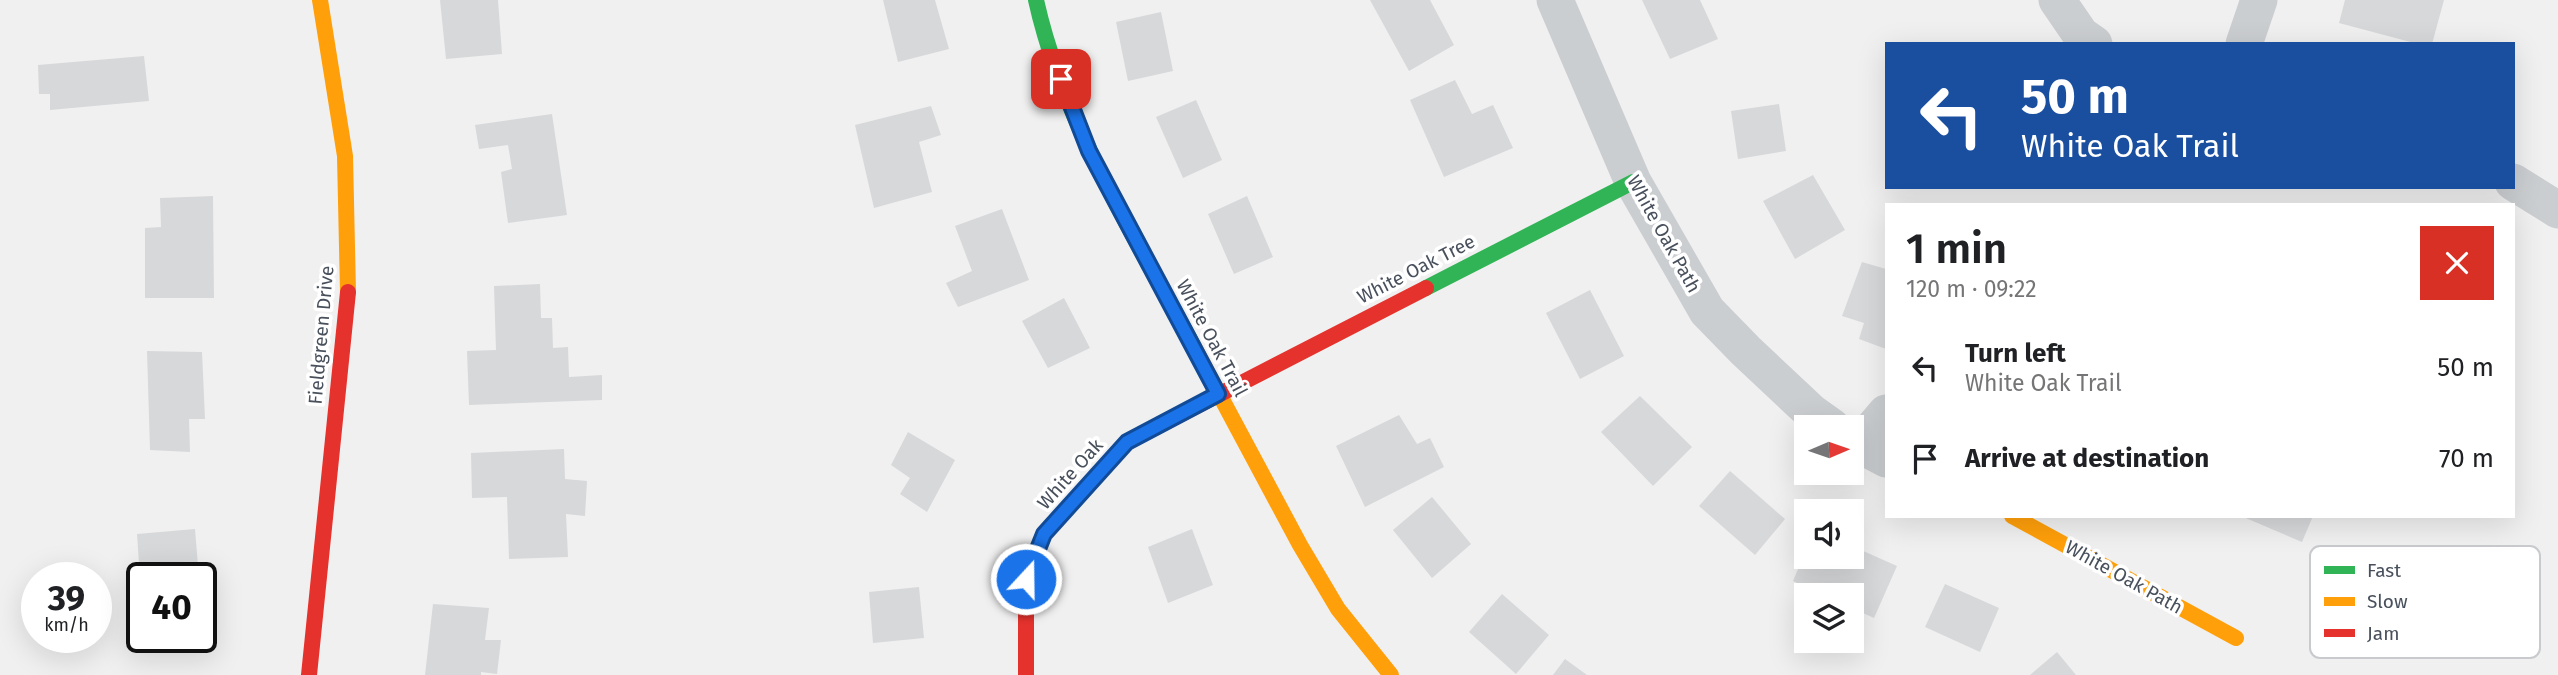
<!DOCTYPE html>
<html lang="en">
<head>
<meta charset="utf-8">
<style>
	:root { --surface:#fff; --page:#f6f6f6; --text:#202124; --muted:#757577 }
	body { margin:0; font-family:"Fira Sans",sans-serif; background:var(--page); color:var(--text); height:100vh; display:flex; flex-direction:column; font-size:26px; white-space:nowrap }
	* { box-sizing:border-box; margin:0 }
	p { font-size:23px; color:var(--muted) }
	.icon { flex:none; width:38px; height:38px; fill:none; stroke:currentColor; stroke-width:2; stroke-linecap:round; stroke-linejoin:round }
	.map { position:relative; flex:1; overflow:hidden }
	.side { position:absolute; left:1885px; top:203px; width:630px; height:315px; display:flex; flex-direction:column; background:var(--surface); border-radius:0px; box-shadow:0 7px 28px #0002 }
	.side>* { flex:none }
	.banner { position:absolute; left:1885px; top:42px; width:630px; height:147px; border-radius:0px; box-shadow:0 7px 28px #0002; background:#1a4fa0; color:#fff; overflow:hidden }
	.needle { width:46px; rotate:88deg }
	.tools { position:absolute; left:1794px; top:415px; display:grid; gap:14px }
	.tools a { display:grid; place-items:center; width:70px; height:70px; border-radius:0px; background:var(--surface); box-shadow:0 7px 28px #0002; font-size:35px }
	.speed { position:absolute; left:21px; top:562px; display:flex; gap:14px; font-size:35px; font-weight:700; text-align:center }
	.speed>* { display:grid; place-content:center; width:91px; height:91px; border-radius:50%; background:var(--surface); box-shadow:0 7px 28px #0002; line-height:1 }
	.speed small { font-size:18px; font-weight:400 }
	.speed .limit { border:4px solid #111; border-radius:10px; background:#fff; color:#111 }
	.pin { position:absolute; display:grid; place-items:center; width:60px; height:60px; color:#fff; margin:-30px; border-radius:14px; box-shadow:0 4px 10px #0006 }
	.me { position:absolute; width:77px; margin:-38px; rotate:21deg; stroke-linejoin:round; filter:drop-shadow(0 0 5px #0008) }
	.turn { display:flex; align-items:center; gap:24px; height:147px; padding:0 21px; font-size:32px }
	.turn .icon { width:91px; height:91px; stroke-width:2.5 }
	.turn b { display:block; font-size:49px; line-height:60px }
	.round { display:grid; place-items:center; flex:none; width:74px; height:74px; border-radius:0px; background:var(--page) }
	.headline { display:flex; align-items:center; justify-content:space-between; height:119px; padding:0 21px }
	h1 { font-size:42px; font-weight:600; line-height:52px }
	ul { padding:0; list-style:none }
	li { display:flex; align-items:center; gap:21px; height:91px; padding:0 21px }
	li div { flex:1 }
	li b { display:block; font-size:26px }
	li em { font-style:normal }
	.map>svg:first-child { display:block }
	.building { fill:#d7d8da }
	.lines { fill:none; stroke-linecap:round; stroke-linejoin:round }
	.street { stroke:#cbced1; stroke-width:37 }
	.fast { stroke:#30b455; stroke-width:16 }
	.slow { stroke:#ff9f0a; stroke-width:16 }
	.jam { stroke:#e5322d; stroke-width:16 }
	.route-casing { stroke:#114b97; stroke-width:18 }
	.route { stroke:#1a73e8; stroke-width:12 }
	.labels { text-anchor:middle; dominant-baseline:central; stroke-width:7; stroke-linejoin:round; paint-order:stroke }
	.street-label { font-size:19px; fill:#48505c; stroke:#fff }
	.key { fill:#fff; stroke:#c8cace; stroke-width:2 }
	.key-label { font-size:19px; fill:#48505c }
</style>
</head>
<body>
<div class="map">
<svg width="2558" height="675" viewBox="0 0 2558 675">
	<rect width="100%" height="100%" fill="#f0f0f0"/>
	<g class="building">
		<polygon points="440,0 498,0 502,54 446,59"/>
		<polygon points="883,0 935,0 949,49 898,62"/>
		<polygon points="1370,0 1430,0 1454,45 1409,71"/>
		<polygon points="1642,0 1700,0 1718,39 1670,59"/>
		<polygon points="2345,0 2444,0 2432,44 2418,44 2339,23"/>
		<polygon points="1161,12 1173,71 1128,81 1116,22"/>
		<polygon points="144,56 149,101 50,110 50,94 39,94 38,65"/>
		<polygon points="1455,80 1472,114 1493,105 1513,148 1444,177 1410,100"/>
		<polygon points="1196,100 1222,160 1183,178 1156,117"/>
		<polygon points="1779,104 1786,151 1738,159 1731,111"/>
		<polygon points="931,106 941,135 919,142 932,192 874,208 855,125"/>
		<polygon points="552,114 567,215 508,223 501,172 512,169 508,145 479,149 475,125"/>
		<polygon points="1813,175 1845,230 1795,259 1763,201"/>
		<polygon points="213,196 214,298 145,298 145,228 161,227 160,198"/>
		<polygon points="1247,196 1273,257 1234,274 1208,214"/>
		<polygon points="1002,209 1029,280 958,307 946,283 972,271 955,226"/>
		<polygon points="1862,262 1886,269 1886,349 1859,339 1864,323 1842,316"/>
		<polygon points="540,284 541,318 552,318 553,348 568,347 569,377 602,375 602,400 469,405 467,351 496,350 494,286"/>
		<polygon points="1590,290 1624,356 1580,379 1546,313"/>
		<polygon points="1064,298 1090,348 1048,368 1022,321"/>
		<polygon points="147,351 202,352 205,419 189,419 190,452 150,450"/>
		<polygon points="1640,396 1692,447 1653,486 1601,432"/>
		<polygon points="1399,415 1417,444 1430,438 1444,467 1365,507 1336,446"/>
		<polygon points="908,432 955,460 927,512 900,494 910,478 891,465"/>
		<polygon points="564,449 565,479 587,481 585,516 566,514 568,557 509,559 507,497 472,498 471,453"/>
		<polygon points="1730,471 1785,519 1755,555 1699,506"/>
		<polygon points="1432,497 1471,544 1432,578 1393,530"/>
		<polygon points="2241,516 2313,516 2302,542"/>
		<polygon points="195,529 199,578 140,578 137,534"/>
		<polygon points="1192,529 1213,585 1168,603 1148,547"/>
		<polygon points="1852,546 1897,566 1874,618 1852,608 1852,595 1823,595 1793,581 1806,550 1806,556 1852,556"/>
		<polygon points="1945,584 1999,608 1980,652 1925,627"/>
		<polygon points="919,587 924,638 873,643 869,592"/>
		<polygon points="1502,594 1549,635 1516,674 1469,632"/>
		<polygon points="433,604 489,608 485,640 501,640 497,674 481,672 481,675 425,675"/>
		<polygon points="2057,652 2076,675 2030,675"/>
		<polygon points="1565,659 1587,675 1553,675"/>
	</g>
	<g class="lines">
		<g class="street">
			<polyline points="1555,0 1633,182 1707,311 1746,351 1811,412 1832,427"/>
			<polyline points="2057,0 2081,35 2094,44"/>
			<polyline points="2244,44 2259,0"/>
			<polyline points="2513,182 2558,210"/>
			<polyline points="1852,441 1886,459"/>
			<polyline points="1858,446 1886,413"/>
		</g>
		<g class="fast">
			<path d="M1036 0C1063 122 1135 237 1194 347"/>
			<polyline points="1426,288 1633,182"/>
		</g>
		<g class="slow">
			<polyline points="320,0 345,156 348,292"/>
			<polyline points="1194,347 1300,545 1338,609 1391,675"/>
			<polyline points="2012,516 2236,638"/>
		</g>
		<g class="jam">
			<polyline points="309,675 348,292"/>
			<polyline points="1026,675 1026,579 1044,534 1127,442 1426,288"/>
		</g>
	</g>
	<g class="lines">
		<defs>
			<polyline id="route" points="1026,579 1044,534 1127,442 1218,394 1089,151 1061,79"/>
		</defs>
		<use href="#route" class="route-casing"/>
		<use href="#route" class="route"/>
	</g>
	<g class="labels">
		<g class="street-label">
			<text transform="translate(1664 234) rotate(61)">White Oak Path</text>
			<text transform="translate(1416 269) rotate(-27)">White Oak Tree</text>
			<text transform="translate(321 335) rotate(-85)">Fieldgreen Drive</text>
			<text transform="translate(1212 338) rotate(62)">White Oak Trail</text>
			<text transform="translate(1070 474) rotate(-48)">White Oak</text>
			<text transform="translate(2124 577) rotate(29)">White Oak Path</text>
		</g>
	</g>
	<rect x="2310" y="546" width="230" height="112" rx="10" class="key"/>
	<rect x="2324" y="566" width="31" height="8" fill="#30b455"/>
	<rect x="2324" y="597" width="31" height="9" fill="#ff9f0a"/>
	<rect x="2324" y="629" width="31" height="8" fill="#e5322d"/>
	<g class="key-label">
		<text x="2367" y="577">Fast</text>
		<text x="2367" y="608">Slow</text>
		<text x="2367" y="640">Jam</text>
	</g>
</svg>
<div class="tools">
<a><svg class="needle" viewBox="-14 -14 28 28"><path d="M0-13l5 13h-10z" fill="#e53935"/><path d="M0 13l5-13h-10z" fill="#757577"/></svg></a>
<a><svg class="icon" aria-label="sound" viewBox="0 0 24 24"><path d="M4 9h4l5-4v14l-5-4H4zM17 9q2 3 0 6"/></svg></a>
<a><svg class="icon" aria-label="layers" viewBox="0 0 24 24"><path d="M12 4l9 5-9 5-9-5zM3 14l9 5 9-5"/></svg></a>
</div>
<div class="speed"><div>39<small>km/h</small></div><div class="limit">40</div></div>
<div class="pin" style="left:1061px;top:79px;background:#d93025"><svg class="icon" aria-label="arrive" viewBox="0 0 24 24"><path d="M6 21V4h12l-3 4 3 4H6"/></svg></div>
<svg class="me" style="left:1026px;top:579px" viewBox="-20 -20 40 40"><circle r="17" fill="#1a73e8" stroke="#fff" stroke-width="3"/><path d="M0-11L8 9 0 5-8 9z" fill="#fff"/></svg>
<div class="banner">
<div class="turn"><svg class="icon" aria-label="left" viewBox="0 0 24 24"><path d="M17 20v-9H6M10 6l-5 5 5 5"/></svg><div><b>50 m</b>White Oak Trail</div></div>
</div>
<section class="side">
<div class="headline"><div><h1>1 min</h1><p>120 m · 09:22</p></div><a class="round" style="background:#d93025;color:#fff"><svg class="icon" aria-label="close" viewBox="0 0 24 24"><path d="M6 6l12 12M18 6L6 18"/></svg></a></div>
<ul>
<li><svg class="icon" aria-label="left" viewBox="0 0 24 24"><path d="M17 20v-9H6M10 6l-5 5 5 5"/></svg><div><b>Turn left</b><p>White Oak Trail</p></div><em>50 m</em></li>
<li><svg class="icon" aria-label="arrive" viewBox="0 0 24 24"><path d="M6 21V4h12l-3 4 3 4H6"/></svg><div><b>Arrive at destination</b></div><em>70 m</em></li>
</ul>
</section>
</div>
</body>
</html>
